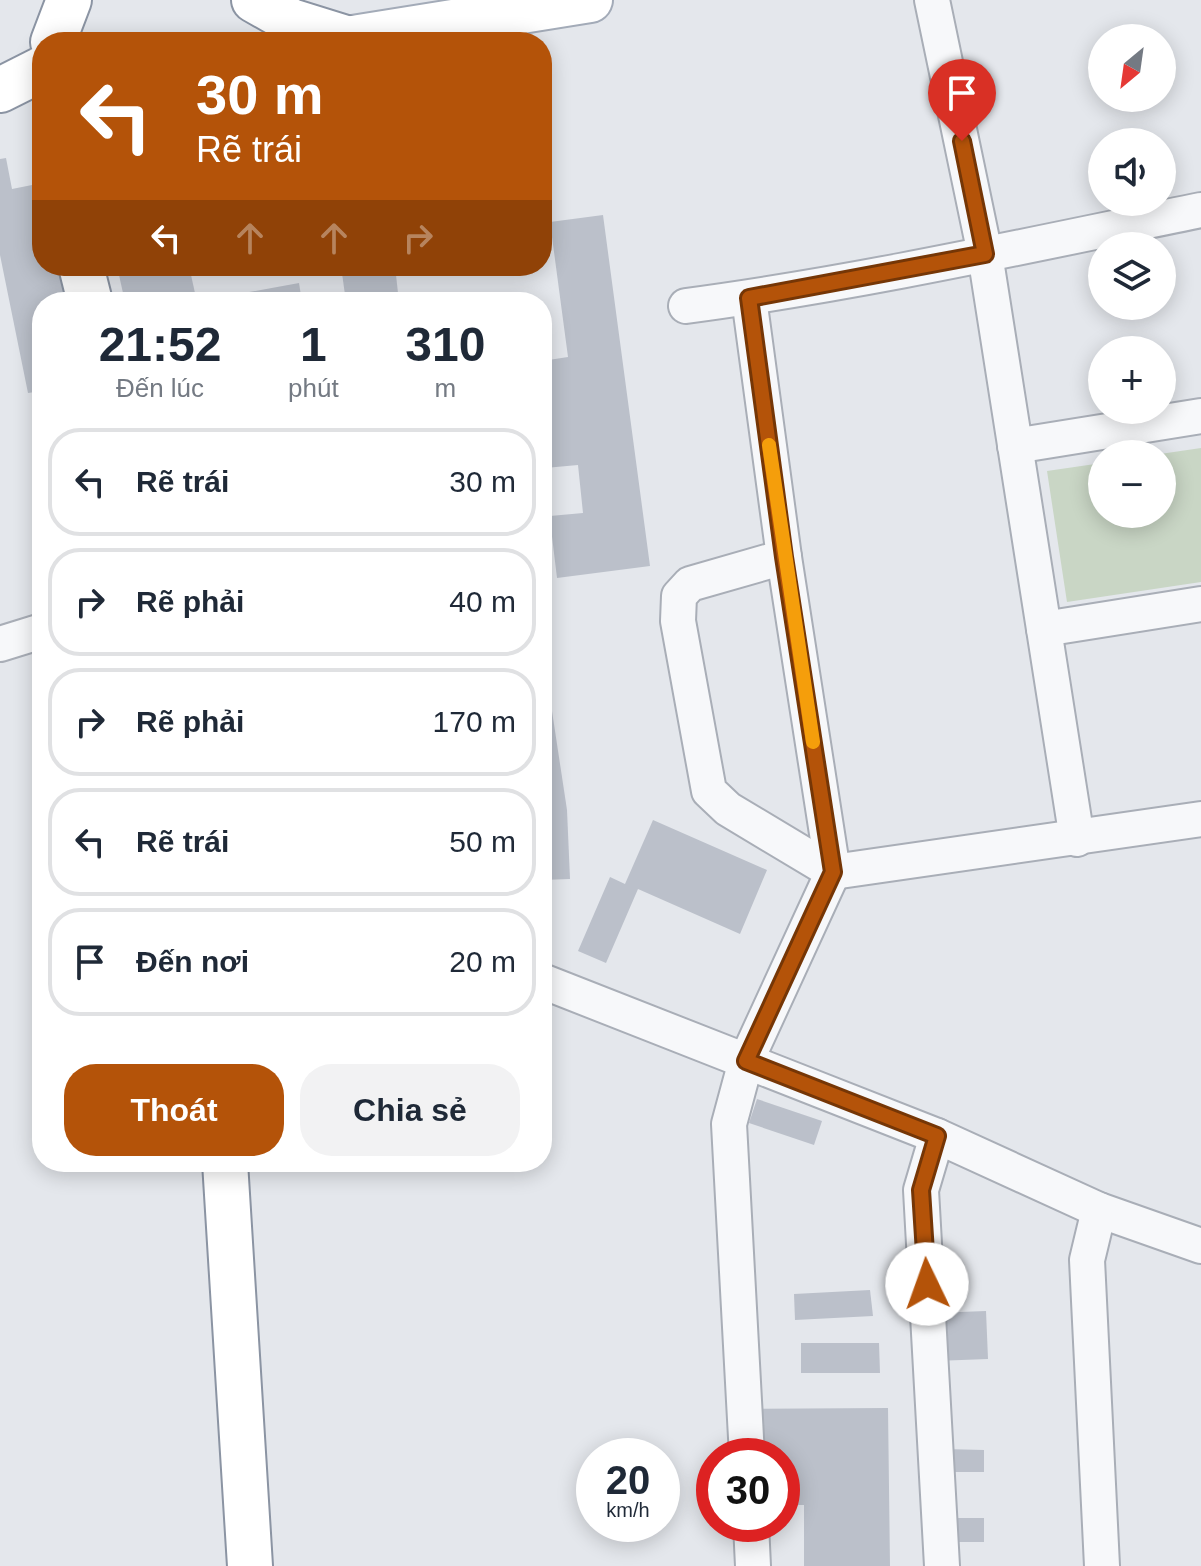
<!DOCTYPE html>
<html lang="vi">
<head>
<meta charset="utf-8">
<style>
	:root { --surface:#fff; --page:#f2f2f3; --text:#1f2937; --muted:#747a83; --line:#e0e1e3; --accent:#b45309 }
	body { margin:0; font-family:Arial,sans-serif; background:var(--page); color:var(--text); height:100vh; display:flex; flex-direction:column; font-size:30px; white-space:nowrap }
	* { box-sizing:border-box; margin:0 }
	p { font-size:26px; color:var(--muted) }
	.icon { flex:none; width:44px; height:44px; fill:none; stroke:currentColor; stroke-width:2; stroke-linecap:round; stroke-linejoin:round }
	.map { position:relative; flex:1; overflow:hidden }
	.sheet { position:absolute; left:32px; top:292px; width:520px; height:880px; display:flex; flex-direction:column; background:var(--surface); border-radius:32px; box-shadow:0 4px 20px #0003 }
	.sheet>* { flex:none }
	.hud { position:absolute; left:32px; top:32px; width:520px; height:244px; border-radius:32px; box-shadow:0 4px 20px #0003; background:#b45309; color:#fff; overflow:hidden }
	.needle { width:52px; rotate:209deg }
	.controls { position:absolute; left:1088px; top:24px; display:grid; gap:16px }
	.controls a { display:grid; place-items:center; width:88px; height:88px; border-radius:50%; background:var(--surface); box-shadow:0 4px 20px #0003; font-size:40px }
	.speed { position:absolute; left:576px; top:1438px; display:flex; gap:16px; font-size:40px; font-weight:700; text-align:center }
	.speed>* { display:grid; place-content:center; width:104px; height:104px; border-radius:50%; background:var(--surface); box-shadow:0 4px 20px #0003; line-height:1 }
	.speed small { font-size:20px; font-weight:400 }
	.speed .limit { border:12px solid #d22; background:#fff; color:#111 }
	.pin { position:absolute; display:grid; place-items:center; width:68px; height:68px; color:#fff; margin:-82px -34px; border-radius:50% 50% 50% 0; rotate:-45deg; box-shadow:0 0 8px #0007 }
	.pin .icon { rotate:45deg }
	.me { position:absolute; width:88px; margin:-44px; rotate:357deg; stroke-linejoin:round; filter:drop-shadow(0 0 6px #0008) }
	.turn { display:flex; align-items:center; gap:28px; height:168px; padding:0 32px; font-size:36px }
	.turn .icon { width:104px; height:104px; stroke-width:2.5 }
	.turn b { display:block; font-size:56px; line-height:68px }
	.lanes { display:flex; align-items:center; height:76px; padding:0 32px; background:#0003; justify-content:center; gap:40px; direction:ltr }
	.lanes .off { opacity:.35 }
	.eta { display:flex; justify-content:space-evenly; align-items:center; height:136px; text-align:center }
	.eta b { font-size:48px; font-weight:700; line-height:56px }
	.button { display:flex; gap:16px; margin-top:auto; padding:16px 32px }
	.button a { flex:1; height:92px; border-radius:32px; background:var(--accent); color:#fff; font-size:32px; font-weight:700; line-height:92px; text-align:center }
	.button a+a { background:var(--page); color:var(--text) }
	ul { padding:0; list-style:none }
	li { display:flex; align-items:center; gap:24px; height:108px; margin:0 16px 12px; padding:0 16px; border:4px solid var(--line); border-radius:32px }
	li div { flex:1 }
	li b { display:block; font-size:30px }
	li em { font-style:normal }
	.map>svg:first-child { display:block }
	.green { fill:#c9d6c5 }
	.building { fill:#bbc0ca; fill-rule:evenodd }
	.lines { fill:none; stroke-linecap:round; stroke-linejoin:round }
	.minor-casing { stroke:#a9aeb7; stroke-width:38 }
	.major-casing { stroke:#a3abb8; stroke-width:48 }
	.highway-casing { stroke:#8b94a3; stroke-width:48 }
	.minor { stroke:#f7f8fa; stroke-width:34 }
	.major { stroke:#fff; stroke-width:44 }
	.highway { stroke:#fff; stroke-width:44 }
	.route-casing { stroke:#753606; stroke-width:20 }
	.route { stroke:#b45309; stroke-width:14 }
	.slow { stroke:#f59e0b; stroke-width:14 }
</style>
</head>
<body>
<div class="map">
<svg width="1201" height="1566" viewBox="0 0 1201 1566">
	<rect width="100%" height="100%" fill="#e4e7ec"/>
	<polygon class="green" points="1201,448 1201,582 1067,602 1047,471 1102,463 1102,514 1162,514 1162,454 1160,454"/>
	<g class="building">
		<polygon points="6,158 12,189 42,183 42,266 70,266 76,302 42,302 42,391 28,393 0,255 0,159"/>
		<path d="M603 215 650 566 557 578 550 520 542 521V361L568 357 550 222ZM578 465 583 513 550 516 545 468Z"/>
		<polygon points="117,266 189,266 197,302 125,302"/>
		<polygon points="341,266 395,266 399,302 346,302"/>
		<polygon points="299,283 302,302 217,302 216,298"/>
		<polygon points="542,645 567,810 570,879 542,880"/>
		<polygon points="653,820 767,870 740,934 638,889 606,963 578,951 610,877 625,884"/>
		<polygon points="757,1099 822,1121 814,1145 749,1123"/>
		<polygon points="870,1290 873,1316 795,1320 794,1294"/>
		<polygon points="986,1311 988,1359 935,1361 933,1313"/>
		<polygon points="801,1343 879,1343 880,1373 801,1373"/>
		<polygon points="888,1408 890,1566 804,1566 804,1505 782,1505 782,1456 731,1456 730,1409"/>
		<polygon points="944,1449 984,1450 984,1472 943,1472"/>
		<polygon points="944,1518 984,1518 984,1542 945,1542"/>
	</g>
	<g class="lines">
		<defs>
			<g id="minor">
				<polyline points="932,0 985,254 1077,839"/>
				<path d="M686 306C859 283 1030 245 1201 210"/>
				<polyline points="1015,446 1201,416"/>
				<polyline points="784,557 690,584 679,596 678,621 709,791 728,809 833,872 1201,819"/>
				<polyline points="1044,629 1201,604"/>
				<polyline points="0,644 42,631"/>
				<polyline points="542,981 937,1136 1099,1210 1201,1246"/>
				<polyline points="937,1136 921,1190 942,1566"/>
				<polyline points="1099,1210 1087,1260 1102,1566"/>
				<polyline points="747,1456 729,1124 746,1061 833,872 784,557 749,298"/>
				<polyline points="751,1524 753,1566"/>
			</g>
			<polyline id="major" points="328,42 590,0"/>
			<g id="highway">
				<polyline points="254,0 291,21 352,40"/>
				<polyline points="53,42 69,0"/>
				<polyline points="0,90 42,69"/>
				<polyline points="81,266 90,302"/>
				<polyline points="225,1162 250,1566"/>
			</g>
		</defs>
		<use href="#minor" class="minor-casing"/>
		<use href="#major" class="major-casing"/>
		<use href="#highway" class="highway-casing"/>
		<use href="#minor" class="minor"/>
		<use href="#major" class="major"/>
		<use href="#highway" class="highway"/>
	</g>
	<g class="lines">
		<defs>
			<polyline id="route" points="927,1284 921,1190 937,1136 746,1061 833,872 784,557 749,298 985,254 962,141"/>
		</defs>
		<use href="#route" class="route-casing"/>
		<use href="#route" class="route"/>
		<polyline class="slow" points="769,445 813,742"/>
	</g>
</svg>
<div class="controls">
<a><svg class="needle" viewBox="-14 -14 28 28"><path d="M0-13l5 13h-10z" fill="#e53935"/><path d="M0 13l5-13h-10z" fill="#747a83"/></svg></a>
<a><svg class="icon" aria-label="sound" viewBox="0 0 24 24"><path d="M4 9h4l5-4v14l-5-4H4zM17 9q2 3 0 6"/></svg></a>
<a><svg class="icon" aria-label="layers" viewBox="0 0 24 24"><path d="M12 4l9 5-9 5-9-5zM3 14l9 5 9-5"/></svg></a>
<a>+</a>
<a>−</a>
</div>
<div class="speed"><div>20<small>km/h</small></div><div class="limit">30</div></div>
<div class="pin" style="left:962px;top:141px;background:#d93025"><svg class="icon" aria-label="arrive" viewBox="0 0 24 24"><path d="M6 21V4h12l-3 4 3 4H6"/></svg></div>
<svg class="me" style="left:927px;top:1284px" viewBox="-20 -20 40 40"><circle r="19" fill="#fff"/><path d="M0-13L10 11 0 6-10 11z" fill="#b45309"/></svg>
<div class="hud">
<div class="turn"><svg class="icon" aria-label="left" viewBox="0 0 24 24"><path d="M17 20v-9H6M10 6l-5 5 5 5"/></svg><div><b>30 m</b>Rẽ trái</div></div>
<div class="lanes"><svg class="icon" aria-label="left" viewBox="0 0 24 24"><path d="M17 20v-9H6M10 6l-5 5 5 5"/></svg><svg class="icon off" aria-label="ahead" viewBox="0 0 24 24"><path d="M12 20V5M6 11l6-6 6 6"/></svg><svg class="icon off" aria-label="ahead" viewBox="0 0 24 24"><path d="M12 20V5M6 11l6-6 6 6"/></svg><svg class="icon off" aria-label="right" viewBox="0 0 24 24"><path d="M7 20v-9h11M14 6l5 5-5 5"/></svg></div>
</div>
<section class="sheet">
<div class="eta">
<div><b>21:52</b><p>Đến lúc</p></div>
<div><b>1</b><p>phút</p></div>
<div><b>310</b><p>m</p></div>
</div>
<ul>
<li><svg class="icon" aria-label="left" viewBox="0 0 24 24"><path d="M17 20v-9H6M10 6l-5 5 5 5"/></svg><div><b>Rẽ trái</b></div><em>30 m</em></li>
<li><svg class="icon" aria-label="right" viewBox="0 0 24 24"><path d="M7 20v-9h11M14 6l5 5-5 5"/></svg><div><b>Rẽ phải</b></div><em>40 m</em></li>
<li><svg class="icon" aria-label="right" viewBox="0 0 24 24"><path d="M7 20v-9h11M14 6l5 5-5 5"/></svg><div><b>Rẽ phải</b></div><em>170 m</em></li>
<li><svg class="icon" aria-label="left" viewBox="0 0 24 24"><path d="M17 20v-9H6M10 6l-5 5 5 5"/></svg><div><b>Rẽ trái</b></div><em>50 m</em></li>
<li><svg class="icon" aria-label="arrive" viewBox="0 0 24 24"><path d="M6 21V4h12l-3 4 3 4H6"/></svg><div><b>Đến nơi</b></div><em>20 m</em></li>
</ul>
<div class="button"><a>Thoát</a><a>Chia sẻ</a></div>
</section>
</div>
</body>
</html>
